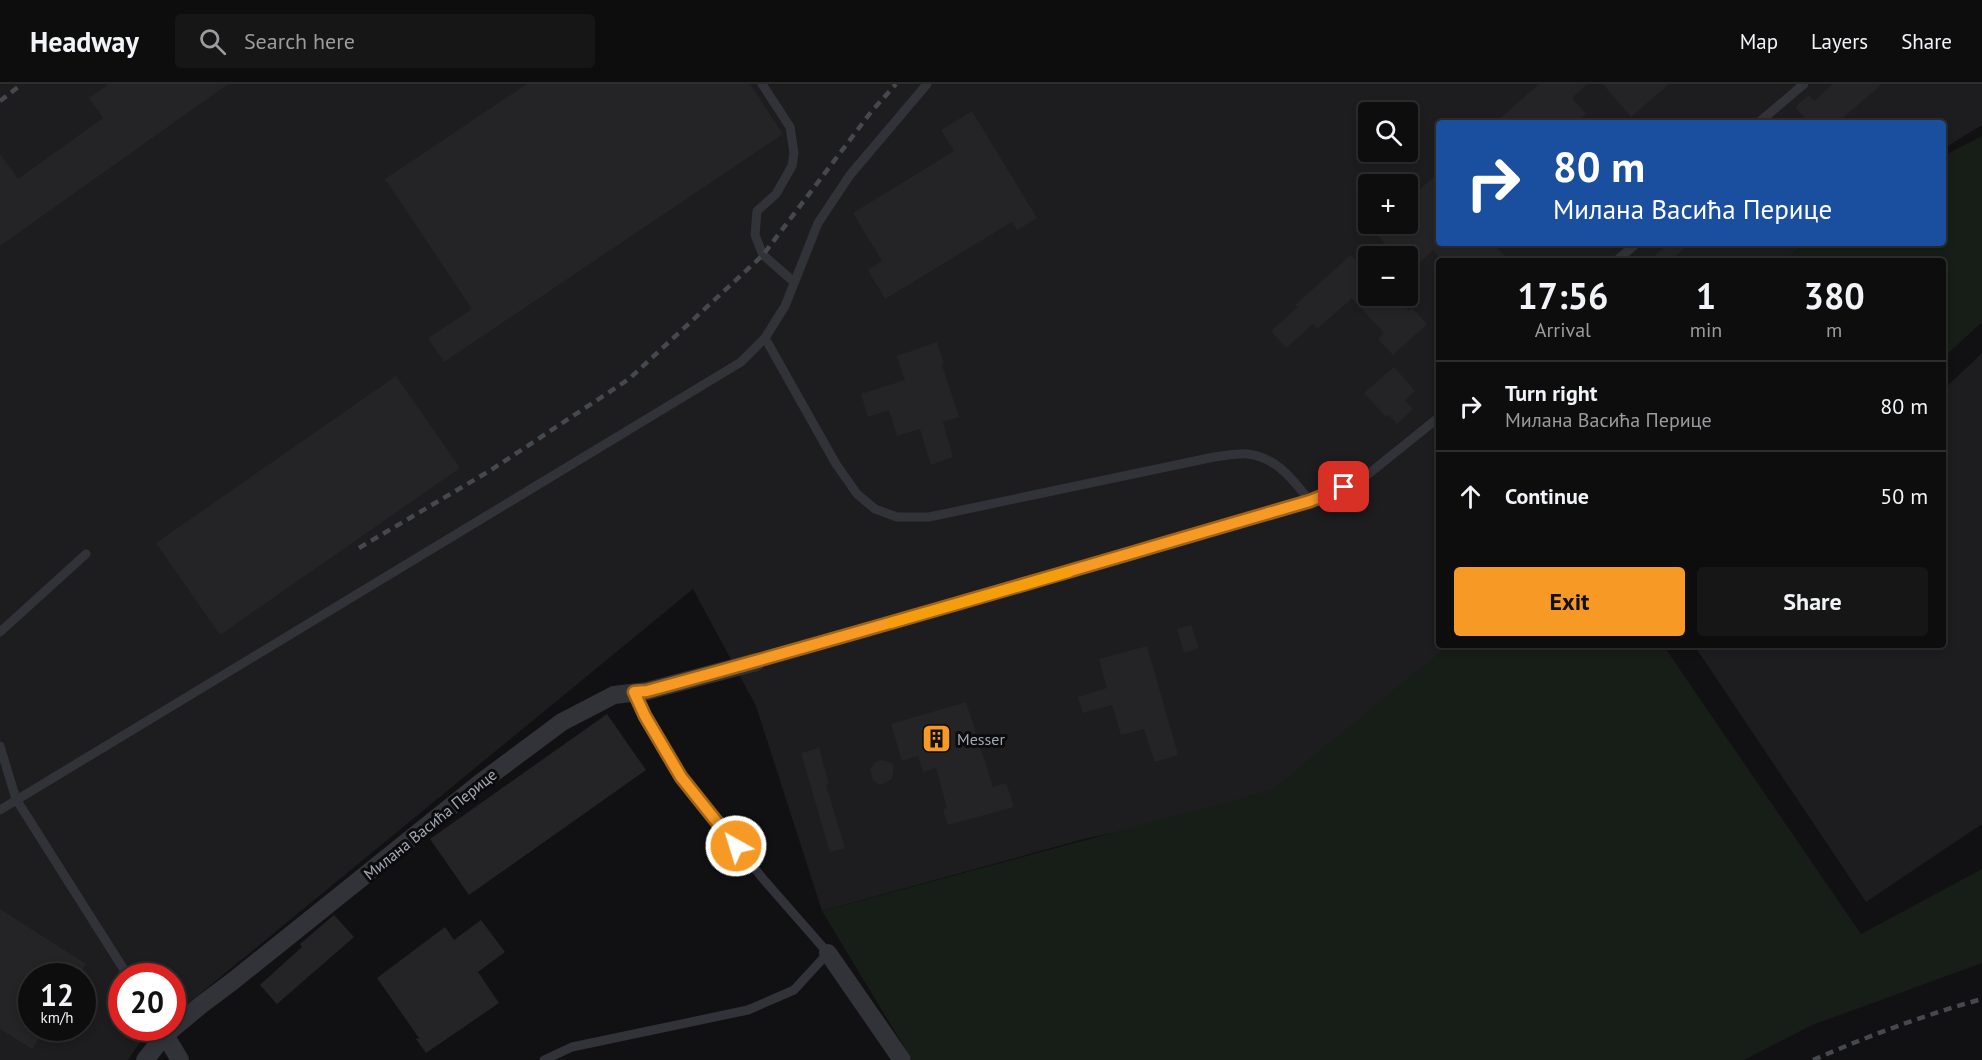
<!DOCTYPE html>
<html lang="en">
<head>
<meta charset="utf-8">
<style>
	:root { --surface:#0d0d0e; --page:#161617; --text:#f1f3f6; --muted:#9a9c9e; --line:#2d2d2e; --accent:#f69a25 }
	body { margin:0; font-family:"PT Sans",sans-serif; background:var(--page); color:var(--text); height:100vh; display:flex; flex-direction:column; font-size:22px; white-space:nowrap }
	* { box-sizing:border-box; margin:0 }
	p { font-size:20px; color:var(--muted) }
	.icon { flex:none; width:33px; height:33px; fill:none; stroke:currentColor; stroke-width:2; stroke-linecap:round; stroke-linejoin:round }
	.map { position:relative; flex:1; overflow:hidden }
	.drawer { position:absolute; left:1436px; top:174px; width:510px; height:390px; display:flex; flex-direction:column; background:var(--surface); border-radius:6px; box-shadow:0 3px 9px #0003,0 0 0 2px var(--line) }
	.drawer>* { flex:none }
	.hud { position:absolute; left:1436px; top:36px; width:510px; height:126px; border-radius:6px; box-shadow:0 3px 9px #0003,0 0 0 2px var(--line); background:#1a4fa0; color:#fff; overflow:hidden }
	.fabs { position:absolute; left:1358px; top:18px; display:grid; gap:12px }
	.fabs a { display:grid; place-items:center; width:60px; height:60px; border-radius:6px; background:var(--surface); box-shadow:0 3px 9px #0003,0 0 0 2px var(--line); font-size:30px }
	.speed { position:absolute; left:18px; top:879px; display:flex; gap:12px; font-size:30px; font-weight:700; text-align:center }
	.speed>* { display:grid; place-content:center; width:78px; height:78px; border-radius:50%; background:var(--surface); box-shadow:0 3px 9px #0003,0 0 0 2px var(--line); line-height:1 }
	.speed small { font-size:15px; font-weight:400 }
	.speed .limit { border:9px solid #d22; background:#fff; color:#111 }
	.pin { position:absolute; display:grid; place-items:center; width:51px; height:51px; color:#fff; margin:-26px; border-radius:12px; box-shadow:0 3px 9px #0006 }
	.me { position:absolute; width:66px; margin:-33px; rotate:321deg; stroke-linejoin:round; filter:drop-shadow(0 0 4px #0008) }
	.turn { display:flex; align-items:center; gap:21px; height:126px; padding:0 18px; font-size:27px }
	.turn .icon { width:78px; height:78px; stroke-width:2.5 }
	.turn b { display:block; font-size:42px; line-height:51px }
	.eta { display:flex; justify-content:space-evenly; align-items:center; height:102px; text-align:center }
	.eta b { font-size:36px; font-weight:800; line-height:42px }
	.button { display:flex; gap:12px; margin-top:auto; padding:12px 18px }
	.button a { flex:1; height:69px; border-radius:6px; background:var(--accent); color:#111; font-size:24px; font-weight:800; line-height:69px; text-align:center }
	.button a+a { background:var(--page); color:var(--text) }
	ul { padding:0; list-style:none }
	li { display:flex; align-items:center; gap:18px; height:90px; padding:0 18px; border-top:2px solid var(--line) }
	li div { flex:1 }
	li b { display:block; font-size:22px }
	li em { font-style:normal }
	header { display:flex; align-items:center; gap:36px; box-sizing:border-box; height:84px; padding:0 30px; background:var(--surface); border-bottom:2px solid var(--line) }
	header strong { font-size:28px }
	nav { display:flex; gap:33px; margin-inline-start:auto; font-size:21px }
	.search { width:420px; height:54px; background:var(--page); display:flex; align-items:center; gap:15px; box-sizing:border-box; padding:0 21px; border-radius:6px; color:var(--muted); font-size:22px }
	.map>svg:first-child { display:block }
	.built { fill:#1d1d20; fill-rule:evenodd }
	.green { fill:#171d17 }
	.building { fill:#242427 }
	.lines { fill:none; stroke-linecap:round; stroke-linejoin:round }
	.lane { stroke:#323338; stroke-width:9 }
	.street { stroke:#323338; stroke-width:18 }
	.rail { stroke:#45484d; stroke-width:4.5; stroke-dasharray:8 6; stroke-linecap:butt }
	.route-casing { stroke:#a06418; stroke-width:15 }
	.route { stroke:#f69a25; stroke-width:10 }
	.slow { stroke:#f59e0b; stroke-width:10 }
	.labels { text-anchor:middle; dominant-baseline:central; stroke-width:6; stroke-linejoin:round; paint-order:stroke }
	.poi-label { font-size:16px; fill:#a2a9b4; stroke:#0c0c0e; text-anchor:start }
	.street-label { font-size:16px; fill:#a2a9b4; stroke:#0c0c0e }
</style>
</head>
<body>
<header>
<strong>Headway</strong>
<div class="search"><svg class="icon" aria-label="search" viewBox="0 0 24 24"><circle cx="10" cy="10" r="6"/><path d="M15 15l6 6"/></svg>Search here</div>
<nav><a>Map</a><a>Layers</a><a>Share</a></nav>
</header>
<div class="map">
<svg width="1982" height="976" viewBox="0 0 1982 976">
	<rect width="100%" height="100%" fill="#111113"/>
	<g class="built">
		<path d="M0 0H1982V41L1943 65 1942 39H1438V159H1806L1785 177H1438V561H1459L1285 713 1084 755 822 827 756 622 693 505 173 932 172 892H122V944H158L141 957 128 976H0ZM1368 28H1407V68H1368ZM1368 100H1407V140H1368ZM1368 172H1407V212H1368ZM32 892H82V944H32Z"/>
		<polygon points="1982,269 1982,740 1866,818 1694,561 1942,561 1943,306"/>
	</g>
	<g class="green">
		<polygon points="1982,52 1982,238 1943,274 1942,177 1785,177 1806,159 1942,159 1943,72"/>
		<polygon points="1449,561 1663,561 1861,850 1982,785 1982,879 1810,942 1744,976 912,976 822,827 1272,706"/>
	</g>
	<g class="building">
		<polygon points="109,0 228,0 0,162 0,70 18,95 103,34 89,14"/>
		<polygon points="527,0 750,0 783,50 444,278 428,254 472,225 385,95"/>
		<polygon points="1539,0 1587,0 1572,14 1586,30 1576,39 1495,39"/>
		<polygon points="1603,0 1669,0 1631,33"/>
		<polygon points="1833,0 1882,0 1837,39 1809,39 1795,23 1809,11 1814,17"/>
		<polygon points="972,27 1037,134 1017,146 1012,138 885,215 868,186 882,177 853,129 954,67 941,46"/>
		<polygon points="1438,89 1438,159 1493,159 1509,177 1443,177 1433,166 1407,190 1407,172 1396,172 1374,147 1382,140 1407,140 1407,117"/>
		<polygon points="1669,159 1690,159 1670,177 1649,177"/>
		<polygon points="1351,171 1368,191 1368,212 1395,212 1409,227 1412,224 1427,240 1393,271 1378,255 1384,249 1352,214 1317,245 1313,240 1286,264 1271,247 1298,223 1295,221"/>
		<polygon points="937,258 944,280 942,281 959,333 943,338 953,373 931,381 920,345 897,352 889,326 868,333 861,310 905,296 897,272"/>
		<polygon points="1394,283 1415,307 1405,316 1413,325 1397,340 1389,331 1386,333 1364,309"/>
		<polygon points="396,292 460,384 220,551 156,459"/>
		<polygon points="1191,541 1199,564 1184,569 1177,545"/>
		<polygon points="1147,562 1178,671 1155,678 1144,645 1121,651 1112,621 1083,629 1078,613 1107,604 1099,575"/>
		<polygon points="966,618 993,703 1006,699 1014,723 948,741 943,725 947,724 936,684 923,688 918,672 902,677 891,640"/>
		<polygon points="607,630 646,686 469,811 430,755"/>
		<polygon points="819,664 829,700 826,701 845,764 830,768 801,669"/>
		<polygon points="883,676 894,680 892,695 883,700 878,700 873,696 870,685 877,677"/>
		<polygon points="0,825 86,880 78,892 32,892 32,944 46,944 32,965 0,945"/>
		<polygon points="334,831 354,853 277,920 260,901 302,863 300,860"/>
		<polygon points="481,836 505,868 478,888 499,919 426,969 416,955 419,954 377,894 445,843 454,856"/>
	</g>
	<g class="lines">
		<g class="lane">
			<polyline points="762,0 790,43 794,69 792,82 776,110 757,127 755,151 763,171 794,198"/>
			<polyline points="1758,39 1804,0"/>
			<polyline points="1616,177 1637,159"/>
			<path d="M765 254 836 380 857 410 875 425 897 433H929L1214 373C1225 372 1237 369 1247 370 1277 373 1293 396 1310 417"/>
			<polyline points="0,548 86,470"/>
			<polyline points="756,578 1310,417 1361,396 1438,334"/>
			<polyline points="0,662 16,715 128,892"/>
			<polyline points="0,726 741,278 765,254 785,222 818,139 850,91 927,0"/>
			<polyline points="544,976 572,963 748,926 794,906 828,869 764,796 681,693 644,632 634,608"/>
		</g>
		<g class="street">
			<polyline points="828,869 902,976"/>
			<polyline points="165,951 180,976"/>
			<polyline points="145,976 165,951 201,921 233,897 480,699 562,638 614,611 647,607 756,578"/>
		</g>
		<g class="rail">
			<polyline points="0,17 22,0"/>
			<polyline points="359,464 491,386 629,295 763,171 871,28 896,0"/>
			<path d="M1813 976C1868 952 1924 931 1982 915"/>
		</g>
	</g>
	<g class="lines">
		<defs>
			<path id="route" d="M736 762 681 693 645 632 634 608 647 607C869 547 1089 481 1310 417L1344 403"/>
		</defs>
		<use href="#route" class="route-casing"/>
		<use href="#route" class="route"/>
		<polyline class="slow" points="891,539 1069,488"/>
	</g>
	<defs>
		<symbol id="building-square" viewBox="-11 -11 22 22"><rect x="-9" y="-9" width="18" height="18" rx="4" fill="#f69a25" stroke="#0c0c0e"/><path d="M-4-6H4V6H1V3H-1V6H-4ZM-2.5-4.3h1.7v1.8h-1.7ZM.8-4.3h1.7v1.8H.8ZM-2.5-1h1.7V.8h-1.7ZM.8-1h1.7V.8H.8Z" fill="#111"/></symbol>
	</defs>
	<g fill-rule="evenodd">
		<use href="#building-square" x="920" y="638" width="33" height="33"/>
	</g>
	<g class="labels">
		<g class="poi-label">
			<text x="957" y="655">Messer</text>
		</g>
		<g class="street-label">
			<text transform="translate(430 740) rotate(-39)">Милана Васића Перице</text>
		</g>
	</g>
</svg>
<div class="fabs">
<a><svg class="icon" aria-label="search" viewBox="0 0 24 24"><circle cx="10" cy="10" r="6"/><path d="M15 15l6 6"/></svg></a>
<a>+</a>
<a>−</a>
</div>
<div class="speed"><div>12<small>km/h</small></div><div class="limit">20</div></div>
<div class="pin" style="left:1344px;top:403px;background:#d93025"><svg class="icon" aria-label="arrive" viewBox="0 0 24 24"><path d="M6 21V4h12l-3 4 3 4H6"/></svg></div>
<svg class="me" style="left:736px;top:762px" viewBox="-20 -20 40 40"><circle r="17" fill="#f69a25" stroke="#fff" stroke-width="3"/><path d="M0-11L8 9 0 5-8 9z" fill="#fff"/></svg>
<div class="hud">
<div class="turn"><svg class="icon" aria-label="right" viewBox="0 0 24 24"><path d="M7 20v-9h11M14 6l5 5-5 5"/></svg><div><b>80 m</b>Милана Васића Перице</div></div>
</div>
<section class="drawer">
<div class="eta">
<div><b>17:56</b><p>Arrival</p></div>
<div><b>1</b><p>min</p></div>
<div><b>380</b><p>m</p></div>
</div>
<ul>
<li><svg class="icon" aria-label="right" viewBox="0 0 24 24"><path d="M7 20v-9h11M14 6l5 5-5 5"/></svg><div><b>Turn right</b><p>Милана Васића Перице</p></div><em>80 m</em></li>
<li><svg class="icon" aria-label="ahead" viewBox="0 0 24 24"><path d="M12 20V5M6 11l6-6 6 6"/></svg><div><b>Continue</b></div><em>50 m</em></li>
</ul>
<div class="button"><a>Exit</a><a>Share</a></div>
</section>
</div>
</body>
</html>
